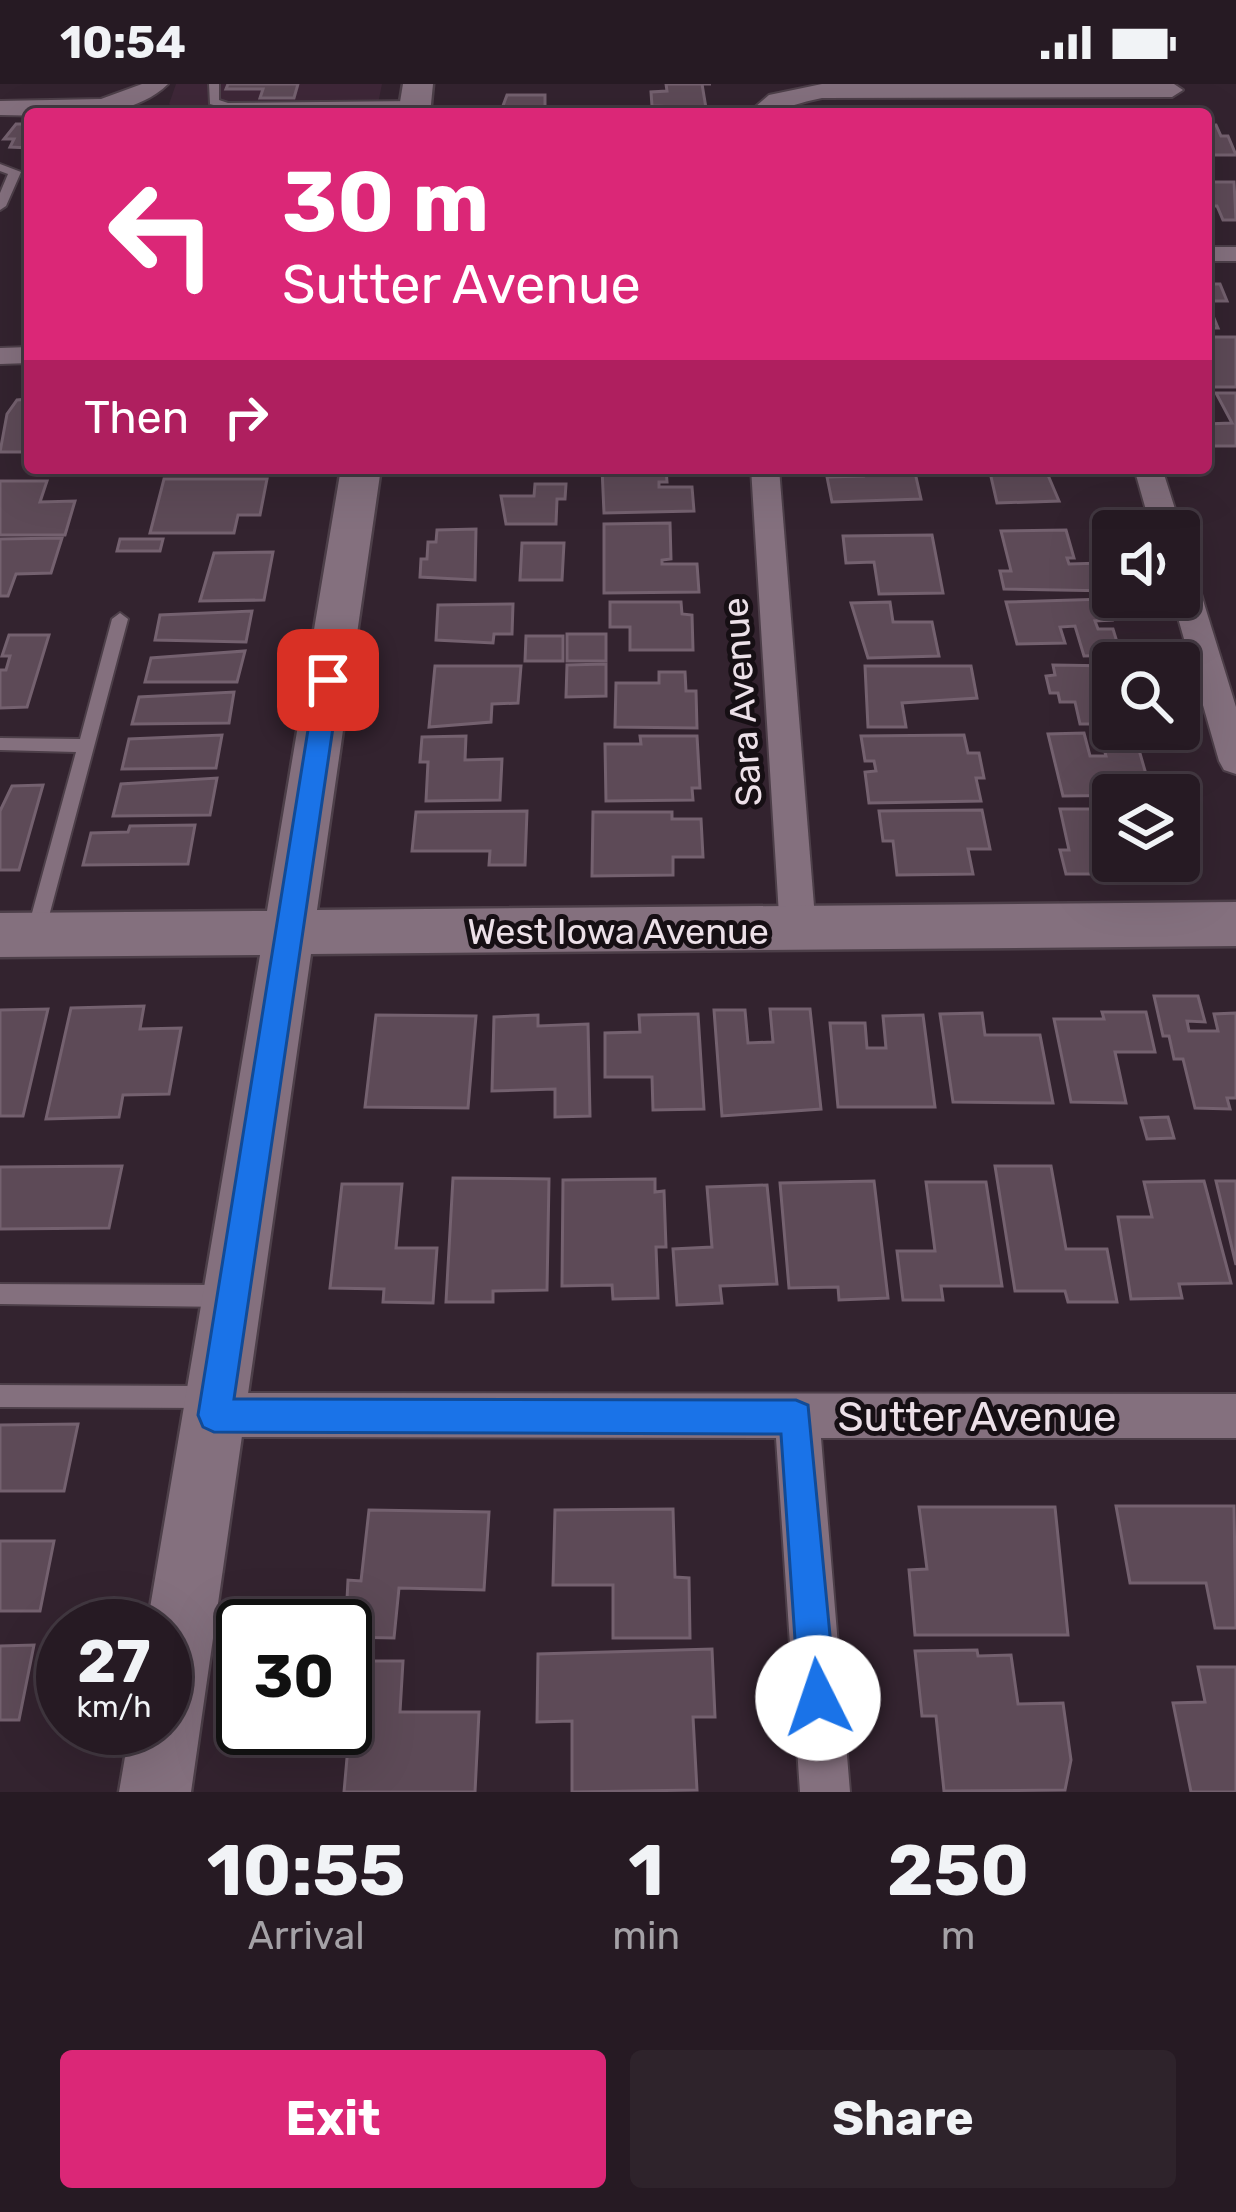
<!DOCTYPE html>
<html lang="en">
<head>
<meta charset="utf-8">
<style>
	:root { --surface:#261a23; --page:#2e232b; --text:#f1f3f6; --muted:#a4a1a6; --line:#423841; --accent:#db2777 }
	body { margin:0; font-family:Rubik,sans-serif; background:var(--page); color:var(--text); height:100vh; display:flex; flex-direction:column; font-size:45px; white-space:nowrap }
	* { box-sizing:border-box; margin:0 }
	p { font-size:39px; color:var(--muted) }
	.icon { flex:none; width:66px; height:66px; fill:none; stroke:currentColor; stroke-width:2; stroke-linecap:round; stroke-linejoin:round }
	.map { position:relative; height:1708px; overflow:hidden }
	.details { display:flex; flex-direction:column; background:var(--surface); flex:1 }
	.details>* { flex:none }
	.top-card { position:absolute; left:24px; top:24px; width:1188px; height:366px; border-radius:12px; box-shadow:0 12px 48px #0002,0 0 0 3px var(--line); background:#db2777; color:#fff; overflow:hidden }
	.fabs { position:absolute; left:1092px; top:426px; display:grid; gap:24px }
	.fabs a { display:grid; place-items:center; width:108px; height:108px; border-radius:12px; background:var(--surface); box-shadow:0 12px 48px #0002,0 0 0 3px var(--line); font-size:60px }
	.speed { position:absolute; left:36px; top:1515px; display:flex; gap:24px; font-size:60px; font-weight:700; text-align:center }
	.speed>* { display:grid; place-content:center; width:156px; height:156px; border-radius:50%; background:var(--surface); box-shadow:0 12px 48px #0002,0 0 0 3px var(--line); line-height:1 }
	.speed small { font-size:30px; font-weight:400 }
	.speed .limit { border:6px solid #111; border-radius:18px; background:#fff; color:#111 }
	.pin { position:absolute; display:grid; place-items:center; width:102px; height:102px; color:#fff; margin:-51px; border-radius:24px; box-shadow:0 6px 18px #0006 }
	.me { position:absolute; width:132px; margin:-66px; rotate:356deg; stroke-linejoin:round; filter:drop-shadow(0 0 9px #0008) }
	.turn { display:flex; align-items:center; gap:42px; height:252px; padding:0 60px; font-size:54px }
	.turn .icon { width:156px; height:156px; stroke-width:2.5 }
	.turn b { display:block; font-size:84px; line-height:102px }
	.then { display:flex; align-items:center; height:114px; padding:0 60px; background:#0003; gap:24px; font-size:45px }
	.eta { display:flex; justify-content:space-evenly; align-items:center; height:204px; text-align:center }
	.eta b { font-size:72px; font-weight:700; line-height:84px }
	.primary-button { display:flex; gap:24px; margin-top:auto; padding:24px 60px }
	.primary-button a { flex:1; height:138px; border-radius:12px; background:var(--accent); color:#fff; font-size:48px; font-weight:700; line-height:138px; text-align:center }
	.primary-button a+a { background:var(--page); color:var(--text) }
	.status { display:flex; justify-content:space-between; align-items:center; height:84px; padding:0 60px; background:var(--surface); direction:ltr }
	.status svg { height:33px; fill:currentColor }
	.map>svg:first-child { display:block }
	.built { fill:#3e2738 }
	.building { fill:#5d4a57; stroke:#74616f; stroke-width:3 }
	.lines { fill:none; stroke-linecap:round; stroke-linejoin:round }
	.lane-casing { stroke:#4d3f49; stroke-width:4 }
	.street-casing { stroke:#4d3f49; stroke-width:4 }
	.secondary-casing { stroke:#4d3f49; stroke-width:5 }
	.lane { fill:#84707e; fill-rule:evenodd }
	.street { fill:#84707e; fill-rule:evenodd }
	.secondary { fill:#84707e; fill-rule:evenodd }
	.route { fill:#1a73e8; stroke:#114b97; stroke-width:3 }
	.labels { text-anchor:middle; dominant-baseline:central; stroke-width:10; stroke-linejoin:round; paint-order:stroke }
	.street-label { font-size:36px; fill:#ece0e8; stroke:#160f14 }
	.near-street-label { font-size:42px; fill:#ece0e8; stroke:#160f14 }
</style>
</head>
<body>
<div class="status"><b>10:54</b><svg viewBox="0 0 49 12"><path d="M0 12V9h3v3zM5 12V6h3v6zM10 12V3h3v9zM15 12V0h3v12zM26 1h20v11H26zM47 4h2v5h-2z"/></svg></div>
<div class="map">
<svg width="1236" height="1708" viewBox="0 0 1236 1708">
	<rect width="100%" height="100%" fill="#33232f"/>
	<polygon class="built" points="176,0 382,0 377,25 176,26 169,20"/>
	<g class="building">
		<polygon points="228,0 298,0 294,14 260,14 263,5 226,5"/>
		<polygon points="666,0 711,0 702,0 706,24 652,22 651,8 667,7"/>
		<polygon points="507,11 545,11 545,28 481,30 501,27"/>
		<polygon points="16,40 30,40 30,64 10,63 14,55 4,55"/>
		<polygon points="1206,41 1216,41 1221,52 1228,52 1236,71 1206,71"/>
		<polygon points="1206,93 1209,98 1234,98 1236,136 1223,136 1217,122 1206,122"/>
		<polygon points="1206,200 1220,200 1227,217 1207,217 1218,244 1206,244"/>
		<rect x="1206" y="253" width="30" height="50"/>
		<polygon points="1216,309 1236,309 1236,362 1211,362 1206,350 1206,340 1232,339"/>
		<polygon points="30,315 27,368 0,368 7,330 17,316"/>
		<polygon points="602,384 666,384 667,398 659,398 659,403 692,403 694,427 604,429"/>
		<polygon points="855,384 914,384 921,415 832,418 827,393 862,392"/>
		<polygon points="989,384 1072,384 1045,384 1059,417 997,419"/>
		<polygon points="164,395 267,395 260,431 238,431 234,449 150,449"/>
		<polygon points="0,397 47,397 40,418 75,417 65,451 0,451"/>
		<polygon points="535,400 566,400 565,415 557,415 556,440 506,440 501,412 534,412"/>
		<polygon points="670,439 671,475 662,476 662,480 697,480 699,508 604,509 604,440"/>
		<polygon points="476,445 475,496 420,493 421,475 427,475 428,458 436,458 437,446"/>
		<polygon points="1066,446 1074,474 1067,474 1069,480 1103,479 1112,507 1004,505 1000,487 1011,487 1001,447"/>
		<polygon points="932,451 943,509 879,510 874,478 846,479 843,452"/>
		<polygon points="62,454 51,489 16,490 8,512 0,512 0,455"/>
		<polygon points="120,455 163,455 160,467 117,467"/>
		<polygon points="522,459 564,459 562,496 520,496"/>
		<polygon points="273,468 264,516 200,517 214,469"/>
		<polygon points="1106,515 1112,536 1095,537 1098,545 1113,545 1121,571 1084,572 1075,542 1060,543 1065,559 1017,560 1006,518"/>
		<polygon points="610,518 681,518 682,530 692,531 693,566 630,566 630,543 610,543"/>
		<polygon points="890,518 893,538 932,538 939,572 868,574 851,519"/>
		<polygon points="513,520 512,550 494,550 493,559 436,556 438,521"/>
		<polygon points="252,527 246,558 155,556 160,531"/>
		<rect x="567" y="550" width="39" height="27"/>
		<polygon points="9,551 49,551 27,623 0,624 0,586 6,586 10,572 2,572"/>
		<polygon points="526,552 563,552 563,577 525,577"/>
		<polygon points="245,567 237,598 145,598 151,574"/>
		<polygon points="606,580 606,612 566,613 567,581"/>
		<polygon points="1053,581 1113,582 1113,640 1080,640 1075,618 1060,618 1058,609 1050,609 1046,592 1055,591"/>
		<polygon points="435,582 521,582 518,619 492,620 491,638 429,643"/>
		<polygon points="865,582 971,582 977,614 902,619 906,643 868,643"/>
		<polygon points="659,588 685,588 686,607 696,607 697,644 615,643 616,599 659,599"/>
		<polygon points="234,608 229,639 132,640 139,613"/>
		<polygon points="1084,649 1090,672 1106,672 1101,653 1135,652 1152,711 1063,712 1048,650"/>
		<polygon points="222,651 216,684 122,685 129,655"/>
		<polygon points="964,651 968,669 979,669 984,694 976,694 981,717 869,719 865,688 876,687 874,677 865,677 861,652"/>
		<polygon points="466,652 465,676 502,675 500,716 426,717 428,678 420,678 422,653"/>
		<polygon points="640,652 697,652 700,704 692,704 693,716 606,717 605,660 641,660"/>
		<polygon points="217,694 210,731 113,732 121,700"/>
		<polygon points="43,701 19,786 0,786 0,727 12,702"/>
		<polygon points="1060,725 1113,725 1113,777 1163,777 1167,790 1066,790 1060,766 1069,766"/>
		<polygon points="982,726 990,765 968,765 973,790 897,791 893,757 883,757 879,727"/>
		<polygon points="527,727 525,781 489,781 490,767 412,767 416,728"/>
		<polygon points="593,728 672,728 672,735 701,735 703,773 673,773 673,791 592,792"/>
		<polygon points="195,741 188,780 83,781 91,749 128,748 130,742"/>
		<polygon points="1154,912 1198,912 1205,938 1187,937 1189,947 1218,947 1214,930 1236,929 1236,1014 1227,1014 1230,1025 1195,1024 1183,975 1174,975 1169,952 1163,952"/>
		<polygon points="144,922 140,945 181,944 169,1010 123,1011 119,1033 46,1035 71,924"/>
		<polygon points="48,925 23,1032 0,1032 0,926"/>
		<polygon points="770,925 810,925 821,1025 722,1032 714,926 745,926 748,959 773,958"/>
		<polygon points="1102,928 1146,928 1155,968 1115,968 1126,1019 1071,1018 1054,935 1104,935"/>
		<polygon points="982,929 985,951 1040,951 1053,1019 953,1018 940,930"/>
		<polygon points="698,930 704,1025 653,1026 652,993 605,993 605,949 640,948 639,931"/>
		<polygon points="376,931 476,932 468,1024 365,1023"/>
		<polygon points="538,931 538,942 588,940 590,1032 555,1033 555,1005 492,1007 494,933"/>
		<polygon points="923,931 935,1023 838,1023 830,939 865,939 867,964 886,964 883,932"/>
		<polygon points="1168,1033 1174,1054 1147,1055 1141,1034"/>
		<polygon points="122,1082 109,1144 0,1145 0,1083"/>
		<polygon points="995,1082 1051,1082 1066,1165 1107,1165 1117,1218 1068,1218 1065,1207 1015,1207"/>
		<polygon points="453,1094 549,1095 547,1206 493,1207 493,1218 446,1218"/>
		<polygon points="655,1095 655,1108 664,1107 666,1163 656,1163 658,1214 613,1215 612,1201 562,1202 563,1096"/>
		<polygon points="874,1097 888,1214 839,1216 838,1203 789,1204 780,1099"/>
		<polygon points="1204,1097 1231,1199 1179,1200 1182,1214 1131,1215 1118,1133 1152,1133 1144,1098"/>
		<polygon points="1216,1097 1236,1097 1236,1181"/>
		<polygon points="926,1098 986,1098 1002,1202 941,1202 943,1216 903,1216 897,1167 935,1167"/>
		<polygon points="342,1100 402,1100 396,1164 437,1164 433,1219 383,1218 384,1205 330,1204"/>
		<polygon points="767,1101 777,1200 720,1202 722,1219 677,1221 673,1165 712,1163 707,1103"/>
		<polygon points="78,1340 64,1407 0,1407 0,1341"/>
		<polygon points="1116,1422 1234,1422 1236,1544 1215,1544 1206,1499 1130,1499"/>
		<polygon points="919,1423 1055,1423 1068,1551 915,1551 909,1486 927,1485"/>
		<polygon points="673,1425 675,1493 689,1494 690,1554 613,1554 613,1501 553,1501 555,1426"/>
		<polygon points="369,1426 489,1428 484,1506 399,1504 394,1554 345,1553 348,1496 361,1497"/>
		<polygon points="0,1457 54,1457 40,1527 0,1527"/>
		<polygon points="34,1561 19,1636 0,1636 0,1562"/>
		<polygon points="712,1565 715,1633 693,1633 697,1706 572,1708 572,1637 537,1638 538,1570"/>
		<polygon points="977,1566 978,1572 1011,1571 1018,1620 1063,1619 1071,1676 1065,1706 944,1707 936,1632 922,1632 915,1567"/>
		<polygon points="345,1577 403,1577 400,1628 479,1628 475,1708 344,1708 350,1640 345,1640"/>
		<polygon points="1198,1583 1236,1583 1236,1708 1191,1708 1173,1619 1205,1618"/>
	</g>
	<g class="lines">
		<defs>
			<g id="lane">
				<polygon points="209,0 219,0 219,16 228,19 416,17 421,20 416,23 227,25 210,20"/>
				<polygon points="0,80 21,88 6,122 0,126 0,109 8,90 0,87"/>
				<polygon points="120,529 128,535 44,851 41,856 35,859 29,856 26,851 76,668 0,666 0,654 80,655 112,535"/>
				<polygon points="0,1200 227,1201 234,1205 238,1212 234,1219 227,1223 0,1220"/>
				<polygon points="0,1301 206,1302 214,1305 217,1313 214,1321 206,1324 0,1323"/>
			</g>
			<g id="street">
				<path d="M142 0H168C127 40 51 31 0 31V17L101 15Z"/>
				<path d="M822 0H1174L1183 6 1172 13 822 14C795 19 774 30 747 30L769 11Z"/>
				<rect x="1206" y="163" width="30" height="14"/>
				<polygon points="30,263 30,279 0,280 0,264"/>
				<polygon points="751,384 779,384 816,847 811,858 798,862 785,858 780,847"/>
				<polygon points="1134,384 1162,384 1182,447 1179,451 1179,447 1152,447"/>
				<polygon points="1179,476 1194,487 1236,623 1236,690 1224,686 1219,677 1172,513 1179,513"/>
				<polygon points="215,1309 1236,1310 1236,1354 821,1354 850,1708 800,1708 776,1354 215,1353 199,1347 193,1331 199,1315"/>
			</g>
			<g id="secondary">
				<polygon points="403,0 433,0 430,30 398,30"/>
				<polygon points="341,384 381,384 317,826 1236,818 1236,862 311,870 191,1708 119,1708 130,1644 165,1644 165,1542 147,1542 260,871 0,873 0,829 267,827"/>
			</g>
		</defs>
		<use href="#lane" class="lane-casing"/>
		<use href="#street" class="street-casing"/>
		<use href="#secondary" class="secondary-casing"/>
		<use href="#lane" class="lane"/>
		<use href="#street" class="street"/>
		<use href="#secondary" class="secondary"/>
	</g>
	<polygon class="route" points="328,587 340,596 234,1315 796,1316 808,1321 836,1614 831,1627 818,1633 805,1627 799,1614 781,1350 214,1348 203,1343 198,1331 316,596"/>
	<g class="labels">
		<g class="street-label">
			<text transform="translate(742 618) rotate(-94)">Sara Avenue</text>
			<text x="618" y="847">West Iowa Avenue</text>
		</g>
		<g class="near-street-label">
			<text x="977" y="1333">Sutter Avenue</text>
		</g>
	</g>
</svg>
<div class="fabs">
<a><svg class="icon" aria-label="sound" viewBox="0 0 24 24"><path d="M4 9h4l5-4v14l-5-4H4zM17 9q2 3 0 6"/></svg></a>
<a><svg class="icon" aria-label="search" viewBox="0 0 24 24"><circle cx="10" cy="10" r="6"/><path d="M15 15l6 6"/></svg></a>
<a><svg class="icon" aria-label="layers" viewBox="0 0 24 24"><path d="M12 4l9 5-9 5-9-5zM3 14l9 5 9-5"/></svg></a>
</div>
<div class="speed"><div>27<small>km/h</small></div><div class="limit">30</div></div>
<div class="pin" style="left:328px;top:596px;background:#d93025"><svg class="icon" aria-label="arrive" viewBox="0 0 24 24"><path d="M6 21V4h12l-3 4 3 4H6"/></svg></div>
<svg class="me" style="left:818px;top:1614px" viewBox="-20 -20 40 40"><circle r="19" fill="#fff"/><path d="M0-13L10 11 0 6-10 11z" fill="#1a73e8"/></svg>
<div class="top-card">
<div class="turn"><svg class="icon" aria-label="left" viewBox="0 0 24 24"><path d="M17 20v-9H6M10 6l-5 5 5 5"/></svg><div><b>30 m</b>Sutter Avenue</div></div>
<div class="then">Then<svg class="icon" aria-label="right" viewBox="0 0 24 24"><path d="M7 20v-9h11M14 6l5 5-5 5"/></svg></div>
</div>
</div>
<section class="details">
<div class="eta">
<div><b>10:55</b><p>Arrival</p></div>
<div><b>1</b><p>min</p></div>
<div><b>250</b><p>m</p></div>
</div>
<div class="primary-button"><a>Exit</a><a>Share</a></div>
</section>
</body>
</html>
